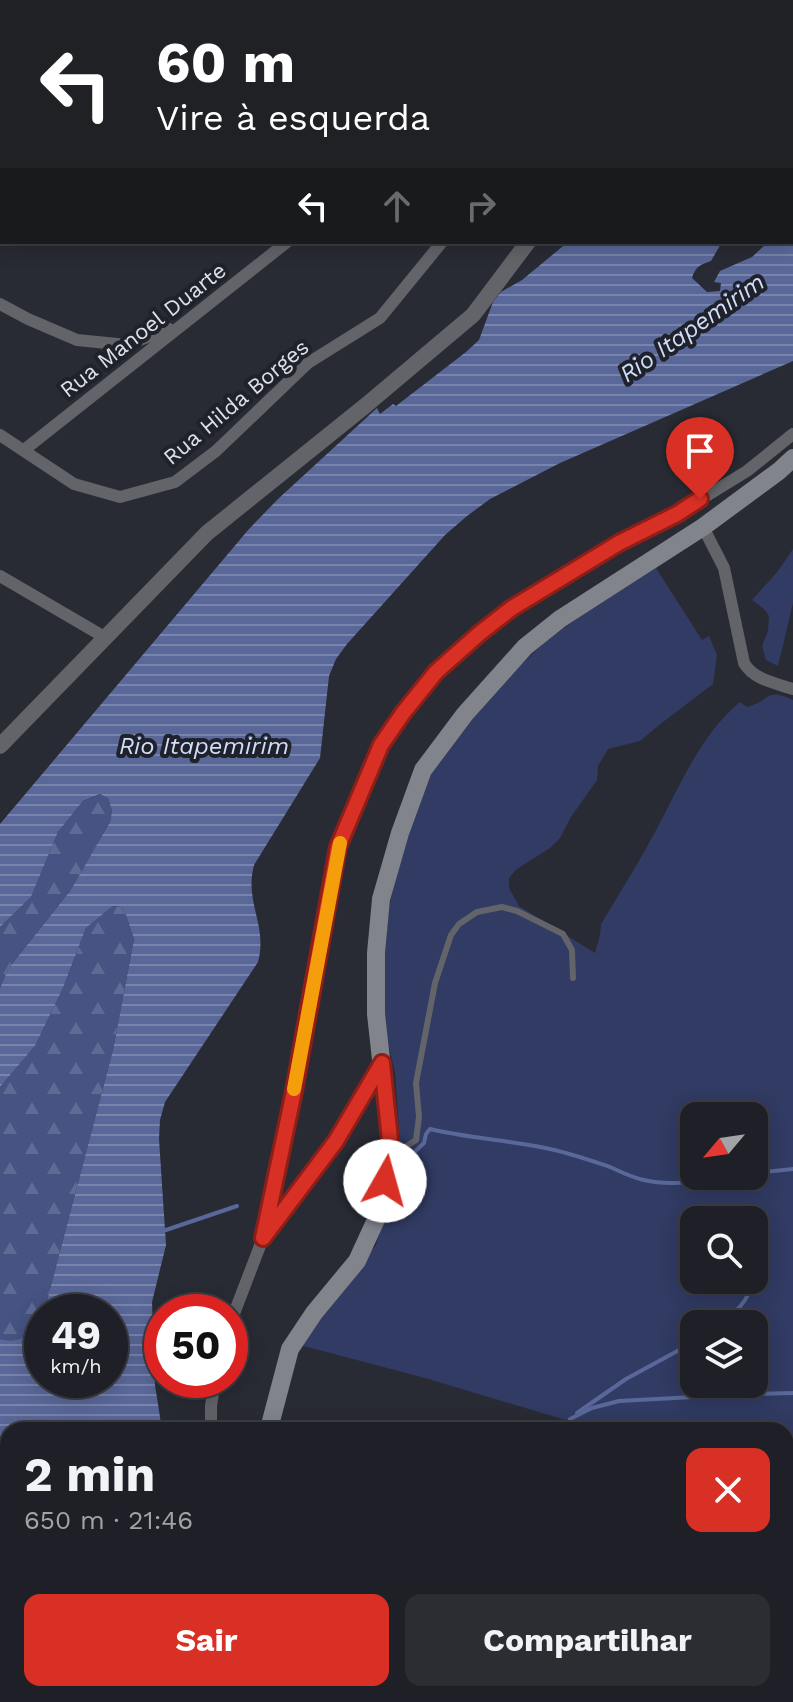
<!DOCTYPE html>
<html lang="pt">
<head>
<meta charset="utf-8">
<style>
	:root { --surface:#1f2027; --page:#2c2d33; --text:#f1f3f6; --muted:#a1a3a7; --line:#3c3e44; --accent:#d93025 }
	body { margin:0; font-family:"Work Sans",sans-serif; background:var(--page); color:var(--text); height:100vh; display:flex; flex-direction:column; font-size:30px; white-space:nowrap }
	* { box-sizing:border-box; margin:0 }
	p { font-size:26px; color:var(--muted) }
	.icon { flex:none; width:44px; height:44px; fill:none; stroke:currentColor; stroke-width:2; stroke-linecap:round; stroke-linejoin:round }
	.map { position:relative; flex:1; overflow:hidden }
	.sheet { position:absolute; left:0px; top:1422px; width:794px; height:280px; display:flex; flex-direction:column; background:var(--surface); border-radius:24px 24px 0 0; box-shadow:0 4px 20px #0003,0 0 0 2px var(--line) }
	.sheet>* { flex:none }
	.banner { position:absolute; left:0px; top:0px; width:794px; height:244px; box-shadow:0 4px 20px #0003,0 0 0 2px var(--line); background:#202124; color:#fff; overflow:hidden }
	.needle { width:52px; rotate:241deg }
	.tools { position:absolute; left:680px; top:1102px; display:grid; gap:16px }
	.tools a { display:grid; place-items:center; width:88px; height:88px; border-radius:16px; background:var(--surface); box-shadow:0 4px 20px #0003,0 0 0 2px var(--line); font-size:40px }
	.speed { position:absolute; left:24px; top:1294px; display:flex; gap:16px; font-size:40px; font-weight:700; text-align:center }
	.speed>* { display:grid; place-content:center; width:104px; height:104px; border-radius:50%; background:var(--surface); box-shadow:0 4px 20px #0003,0 0 0 2px var(--line); line-height:1 }
	.speed small { font-size:20px; font-weight:400 }
	.speed .limit { border:12px solid #d22; background:#fff; color:#111 }
	.pin { position:absolute; display:grid; place-items:center; width:68px; height:68px; color:#fff; margin:-82px -34px; border-radius:50% 50% 50% 0; rotate:-45deg; box-shadow:0 0 8px #0007 }
	.pin .icon { rotate:45deg }
	.me { position:absolute; width:88px; margin:-44px; rotate:7deg; stroke-linejoin:round; filter:drop-shadow(0 0 6px #0008) }
	.turn { display:flex; align-items:center; gap:28px; height:168px; padding:0 24px; font-size:36px }
	.turn .icon { width:104px; height:104px; stroke-width:2.5 }
	.turn b { display:block; font-size:56px; line-height:68px }
	.lanes { display:flex; align-items:center; height:76px; padding:0 24px; background:#0003; justify-content:center; gap:40px; direction:ltr }
	.lanes .off { opacity:.35 }
	.round { display:grid; place-items:center; flex:none; width:84px; height:84px; border-radius:16px; background:var(--page) }
	.summary { display:flex; align-items:center; justify-content:space-between; height:136px; padding:0 24px }
	h1 { font-size:48px; font-weight:700; line-height:60px }
	.button { display:flex; gap:16px; margin-top:auto; padding:16px 24px }
	.button a { flex:1; height:92px; border-radius:16px; background:var(--accent); color:#fff; font-size:32px; font-weight:700; line-height:92px; text-align:center }
	.button a+a { background:var(--page); color:var(--text) }
	.map>svg:first-child { display:block }
	.green { fill:#313b63; fill-rule:evenodd }
	.forest { fill:url(#forest-firs) }
	.water { fill:url(#water-rules) }
	.lines { fill:none; stroke-linecap:round; stroke-linejoin:round }
	.stream { stroke:#5a6899; stroke-width:4 }
	.service { stroke:#636469; stroke-width:6 }
	.minor { stroke:#636469; stroke-width:12 }
	.tertiary { stroke:#636469; stroke-width:16 }
	.secondary { stroke:#81848b; stroke-width:18 }
	.route-casing { stroke:#8d1f18; stroke-width:20 }
	.route { stroke:#d93025; stroke-width:14 }
	.slow { stroke:#f59e0b; stroke-width:14 }
	.labels { text-anchor:middle; dominant-baseline:central; stroke-width:8; stroke-linejoin:round; paint-order:stroke }
	.street-label { font-size:22px; fill:#dee0e6; stroke:#1f222a }
	.water-label { font-size:24px; font-style:italic; fill:#d2dcfb; stroke:#1f222a }
</style>
</head>
<body>
<div class="map">
<svg width="793" height="1702" viewBox="0 0 793 1702">
	<defs>
		<pattern id="forest-firs" width="22" height="20" patternUnits="userSpaceOnUse" patternTransform="scale(2)"><rect width="22" height="20" fill="#465383"/><path d="M5 1l3.5 6h-7zM16 11l3.5 6h-7z" fill="#606b95"/></pattern>
		<pattern id="water-rules" width="6" height="5" patternUnits="userSpaceOnUse" patternTransform="scale(2)"><rect width="6" height="5" fill="#5a6899"/><path d="M0 2.5h6" fill="none" stroke="#7984ac"/></pattern>
	</defs>
	<rect width="100%" height="100%" fill="#292b34"/>
	<g class="green">
		<polygon points="793,549 793,603 778,666 766,660 762,646 768,631 769,616 765,610 752,600 778,571"/>
		<path d="M656 568 702 640 709 636 717 655 713 684 663 722 640 741 608 749 598 766 597 780 571 817 560 838 550 848 517 869 509 878V888L519 906 595 953 600 935 601 924C619 894 638 864 655 832 679 788 700 735 740 702L747 707C770 702 765 686 793 700V1702H600L577 1694H786V1430H592V1428L425 1378 300 1345 316 1319 376 1245 394 1183 400 1145 395 1073 388 1043 383 1011V976L389 907 403 845 434 767 501 684 546 641 576 619ZM694 1116H754V1176H694ZM694 1220H754V1280H694ZM694 1324H754V1384H694Z"/>
	</g>
	<g class="forest">
		<polygon points="101,794 108,798 112,811 110,822 70,891 8,969 0,988 0,927 31,897 58,832 83,801"/>
		<path d="M113 906 121 907 126 915 134 939 113 1050 44 1312H42V1318C28 1334 23 1344 0 1339V1087L35 1046 63 988 86 928Z"/>
	</g>
	<g class="water">
		<path d="M793 207V361L560 463 490 499 467 516 445 535 347 644 336 659 329 676 320 758 254 865C244 903 268 925 258 962L165 1102 160 1120 159 1139 166 1245 152 1302 155 1385 162 1430H8V1625L0 1619V1339C23 1344 28 1334 42 1318V1380H110V1312H44L113 1050 134 939 126 915 121 907 113 906 86 928 63 988 35 1046 0 1087V988L8 969 70 891 110 822 112 811 108 798 100 794 83 801 58 832 31 897 0 927V824L249 529 278 499 377 408 380 414 393 404 396 406 466 352 479 340 493 302 501 292 522 280 568 242H722L711 261C701 264 695 267 692 278L707 292 720 291 721 283 714 282 720 271 752 257 768 242H792Z"/>
		<polygon points="32,1694 202,1694 203,1702 29,1702"/>
	</g>
	<g class="lines">
		<g class="stream">
			<path d="M400 1166 424 1143 426 1134 430 1129C468 1138 507 1140 545 1148 567 1152 589 1160 610 1167 621 1172 633 1178 644 1180 673 1187 701 1180 729 1176"/>
			<polyline points="754,1173 793,1169"/>
			<polyline points="160,1232 237,1206"/>
			<path d="M721 1324C745 1306 749 1296 758 1268"/>
			<polyline points="577,1413 626,1379 694,1342"/>
			<polyline points="570,1419 592,1408 619,1401 750,1394 793,1393"/>
		</g>
		<polyline class="service" points="394,1150 405,1147 416,1140 419,1117 416,1083 435,983 451,935 459,924 477,912 502,907 517,911 563,934 572,950 573,978"/>
		<g class="minor">
			<polyline points="20,0 21,2"/>
			<polyline points="84,0 85,2"/>
			<polyline points="202,0 203,2"/>
			<polyline points="353,0 353,2"/>
			<polyline points="390,0 397,2"/>
			<polyline points="598,2 599,0"/>
			<polyline points="0,171 2,172"/>
			<polyline points="0,304 28,319 77,340 127,345 169,329"/>
			<polyline points="0,435 74,484 120,497 175,482 216,451 308,363 380,318 442,242"/>
			<polyline points="24,450 287,242"/>
			<path d="M703 527 724 568 744 663C754 680 775 683 793 689"/>
			<polyline points="0,576 106,638"/>
			<polyline points="265,1235 336,1141 380,1066"/>
			<polyline points="230,1324 263,1238 294,1091 338,847 381,745 403,713 436,672 512,608 619,543 677,514 747,471 793,434"/>
			<polyline points="211,1430 211,1406 215,1380"/>
			<polyline points="237,1694 238,1702"/>
			<polyline points="449,1694 469,1702"/>
			<polyline points="483,1702 486,1694"/>
		</g>
		<g class="tertiary">
			<polyline points="675,2 676,0"/>
			<polyline points="0,746 207,533 365,406 473,315 528,242"/>
		</g>
		<g class="secondary">
			<polyline points="271,1430 271,1421 290,1349 314,1313 357,1261 380,1211 391,1150 376,1014 376,953 381,899 400,833 423,770 465,714 525,647 560,619 703,527 779,471 793,458"/>
			<polyline points="335,1702 337,1694"/>
		</g>
	</g>
	<g class="lines">
		<defs>
			<polyline id="route" points="385,1181 391,1150 382,1063 336,1141 263,1238 294,1091 338,847 381,745 403,713 436,672 480,633 512,608 619,543 677,514 700,499"/>
		</defs>
		<use href="#route" class="route-casing"/>
		<use href="#route" class="route"/>
		<polyline class="slow" points="294,1089 340,843"/>
	</g>
	<g class="labels">
		<g class="street-label">
			<text transform="translate(143 330) rotate(-38)">Rua Manoel Duarte</text>
			<text transform="translate(236 402) rotate(-40)">Rua Hilda Borges</text>
		</g>
		<g class="water-label">
			<text transform="translate(692 328) rotate(-35)">Rio Itapemirim</text>
			<text x="204" y="746">Rio Itapemirim</text>
		</g>
	</g>
</svg>
<div class="tools">
<a><svg class="needle" viewBox="-14 -14 28 28"><path d="M0-13l5 13h-10z" fill="#e53935"/><path d="M0 13l5-13h-10z" fill="#a1a3a7"/></svg></a>
<a><svg class="icon" aria-label="search" viewBox="0 0 24 24"><circle cx="10" cy="10" r="6"/><path d="M15 15l6 6"/></svg></a>
<a><svg class="icon" aria-label="layers" viewBox="0 0 24 24"><path d="M12 4l9 5-9 5-9-5zM3 14l9 5 9-5"/></svg></a>
</div>
<div class="speed"><div>49<small>km/h</small></div><div class="limit">50</div></div>
<div class="pin" style="left:700px;top:499px;background:#d93025"><svg class="icon" aria-label="arrive" viewBox="0 0 24 24"><path d="M6 21V4h12l-3 4 3 4H6"/></svg></div>
<svg class="me" style="left:385px;top:1181px" viewBox="-20 -20 40 40"><circle r="19" fill="#fff"/><path d="M0-13L10 11 0 6-10 11z" fill="#d93025"/></svg>
<div class="banner">
<div class="turn"><svg class="icon" aria-label="left" viewBox="0 0 24 24"><path d="M17 20v-9H6M10 6l-5 5 5 5"/></svg><div><b>60 m</b>Vire à esquerda</div></div>
<div class="lanes"><svg class="icon" aria-label="left" viewBox="0 0 24 24"><path d="M17 20v-9H6M10 6l-5 5 5 5"/></svg><svg class="icon off" aria-label="ahead" viewBox="0 0 24 24"><path d="M12 20V5M6 11l6-6 6 6"/></svg><svg class="icon off" aria-label="right" viewBox="0 0 24 24"><path d="M7 20v-9h11M14 6l5 5-5 5"/></svg></div>
</div>
<section class="sheet">
<div class="summary"><div><h1>2 min</h1><p>650 m · 21:46</p></div><a class="round" style="background:#d93025;color:#fff"><svg class="icon" aria-label="close" viewBox="0 0 24 24"><path d="M6 6l12 12M18 6L6 18"/></svg></a></div>
<div class="button"><a>Sair</a><a>Compartilhar</a></div>
</section>
</div>
</body>
</html>
